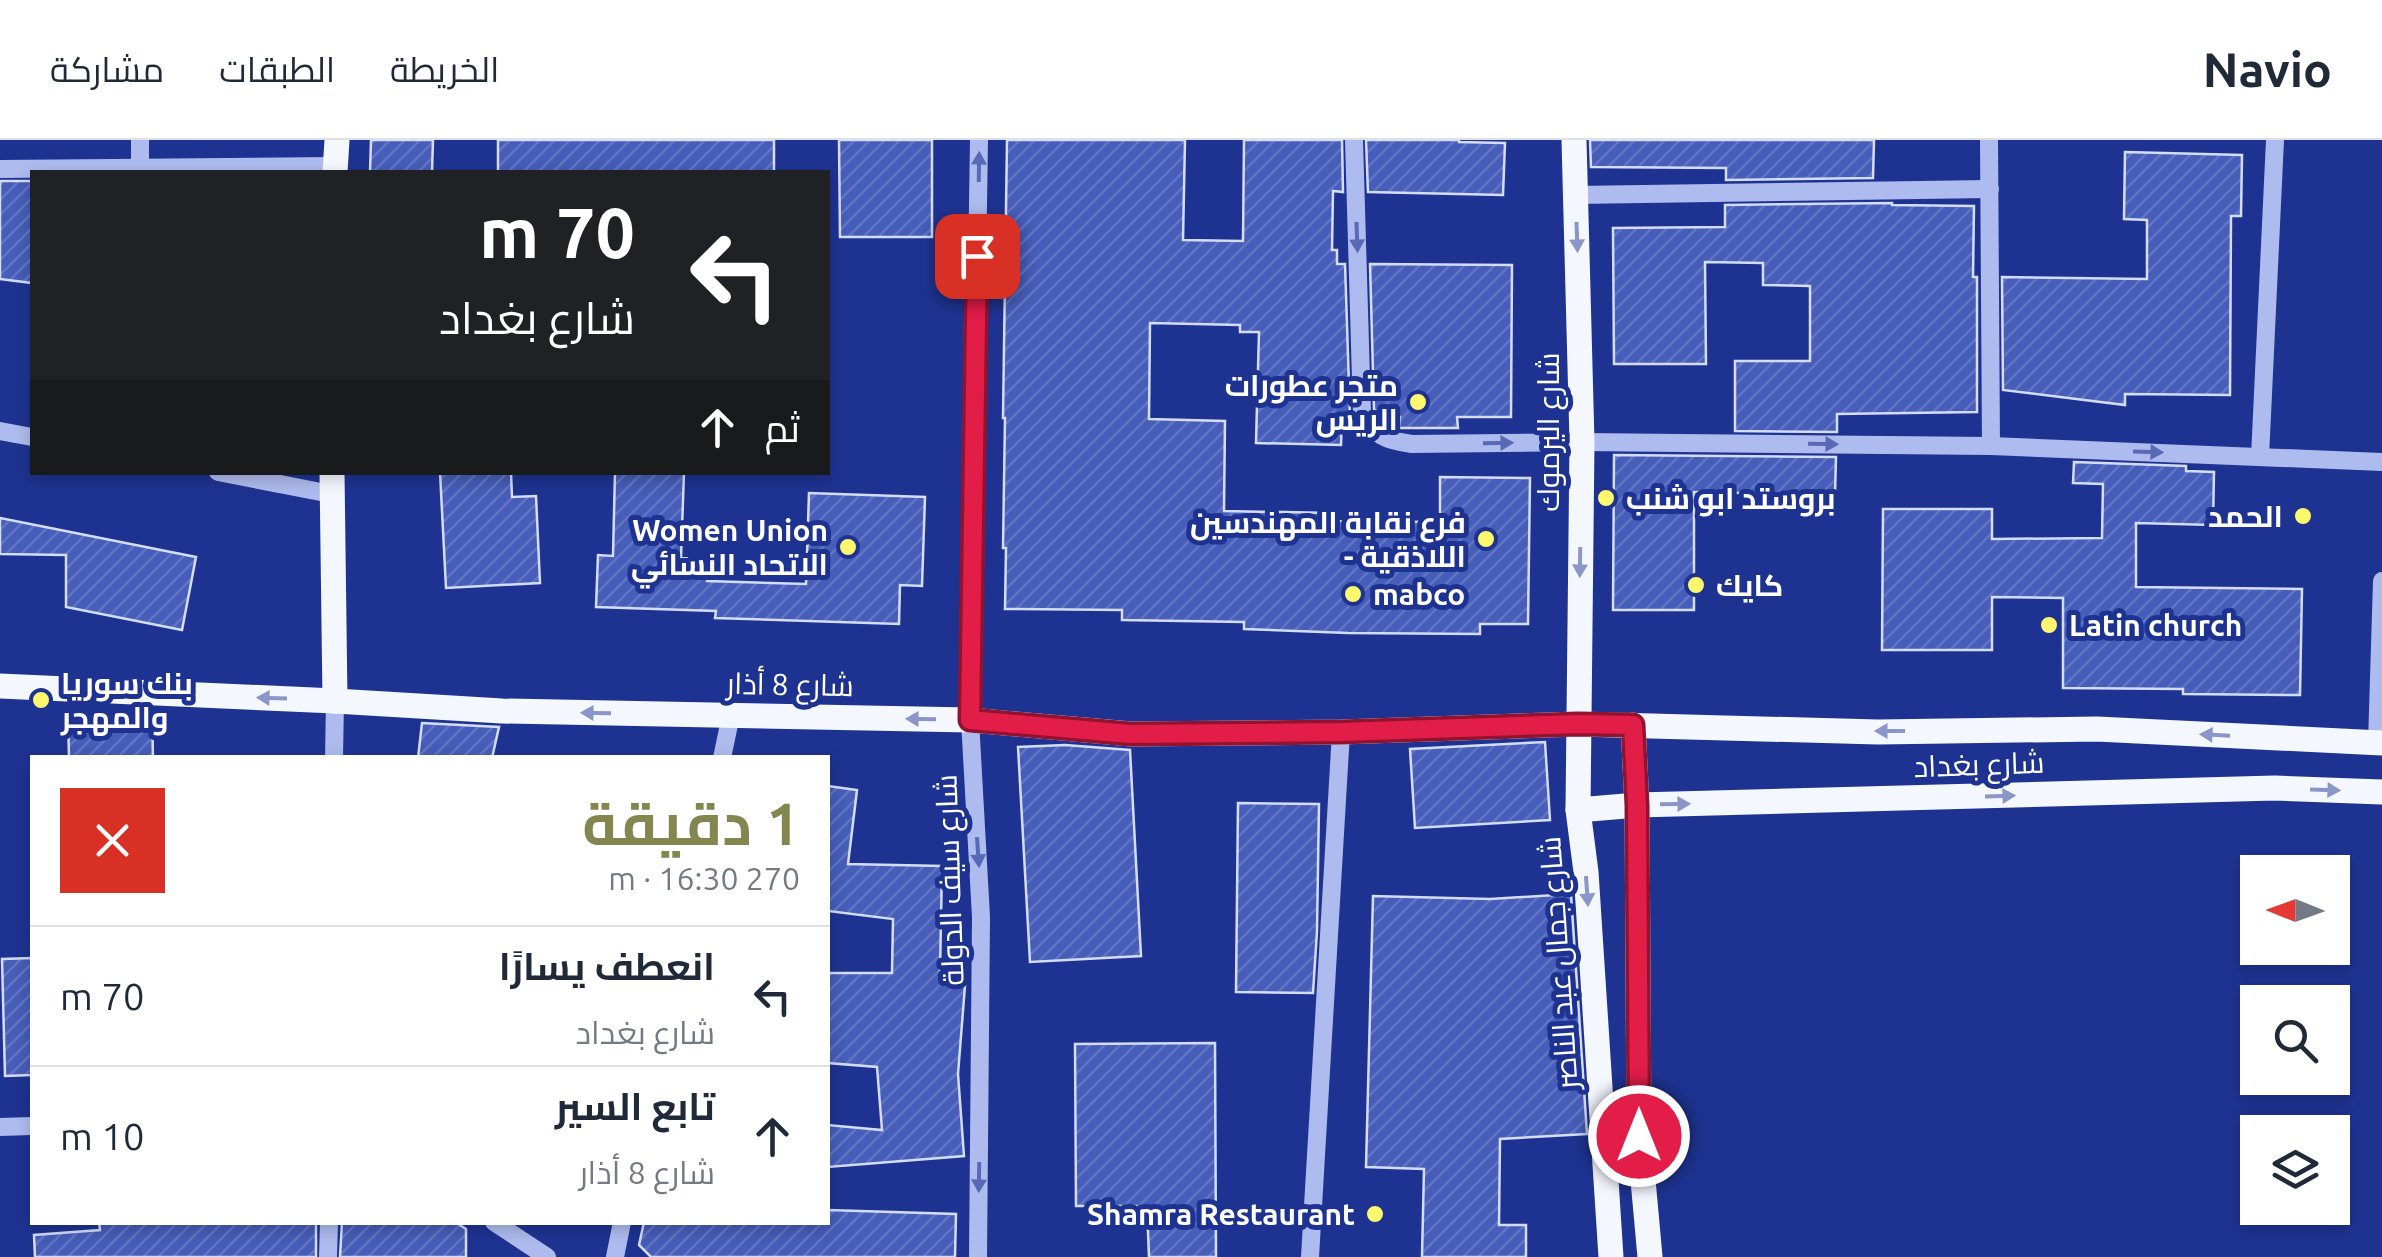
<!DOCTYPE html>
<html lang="ar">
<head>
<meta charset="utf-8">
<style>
	:root { --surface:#fff; --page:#f6f6f7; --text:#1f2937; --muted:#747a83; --line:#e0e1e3; --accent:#83864f }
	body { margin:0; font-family:Ubuntu,Cairo,sans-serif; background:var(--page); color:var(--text); direction:rtl; height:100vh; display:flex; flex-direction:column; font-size:38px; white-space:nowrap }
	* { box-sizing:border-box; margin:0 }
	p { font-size:32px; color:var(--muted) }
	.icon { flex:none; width:55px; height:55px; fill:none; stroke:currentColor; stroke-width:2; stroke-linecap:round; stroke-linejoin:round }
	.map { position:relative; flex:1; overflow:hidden; direction:ltr }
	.sheet { position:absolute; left:30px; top:615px; width:800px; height:470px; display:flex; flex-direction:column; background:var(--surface); border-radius:0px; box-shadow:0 5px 15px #0003; direction:rtl }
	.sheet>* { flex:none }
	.banner { position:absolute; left:30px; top:30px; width:800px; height:305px; border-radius:0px; box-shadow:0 5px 15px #0003; direction:rtl; background:#202124; color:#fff; overflow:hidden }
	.needle { width:65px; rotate:271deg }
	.tools { position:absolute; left:2240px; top:715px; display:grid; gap:20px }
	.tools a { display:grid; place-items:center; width:110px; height:110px; border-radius:0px; background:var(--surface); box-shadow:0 5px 15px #0003; font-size:50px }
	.pin { position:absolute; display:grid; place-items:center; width:85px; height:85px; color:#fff; margin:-42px; border-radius:20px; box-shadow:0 5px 15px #0006 }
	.me { position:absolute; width:110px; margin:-55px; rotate:0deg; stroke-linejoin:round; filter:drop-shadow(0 0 8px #0008) }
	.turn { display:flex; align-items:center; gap:35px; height:210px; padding:0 30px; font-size:45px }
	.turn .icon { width:130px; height:130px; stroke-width:2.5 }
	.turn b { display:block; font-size:70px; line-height:85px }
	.then { display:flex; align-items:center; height:95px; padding:0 30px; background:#0003; gap:20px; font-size:38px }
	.round { display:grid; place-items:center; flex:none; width:105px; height:105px; border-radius:0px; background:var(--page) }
	.head { display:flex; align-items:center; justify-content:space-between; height:170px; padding:0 30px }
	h1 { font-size:60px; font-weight:700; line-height:75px; color:var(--accent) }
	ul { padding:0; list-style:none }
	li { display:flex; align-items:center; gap:30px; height:140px; padding:0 30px; border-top:2px solid var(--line) }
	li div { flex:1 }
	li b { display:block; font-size:38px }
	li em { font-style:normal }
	header { display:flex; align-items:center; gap:60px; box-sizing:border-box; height:140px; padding:0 50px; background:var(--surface); border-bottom:2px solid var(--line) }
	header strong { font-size:48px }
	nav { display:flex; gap:55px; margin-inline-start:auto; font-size:35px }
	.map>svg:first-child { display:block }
	.building { fill:url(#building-hatch); stroke:#d4dcfa; stroke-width:2.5 }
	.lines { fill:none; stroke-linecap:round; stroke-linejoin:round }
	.minor { stroke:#aebbee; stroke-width:18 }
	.major { stroke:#f5f7ff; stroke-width:25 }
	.oneway { fill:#5869b6 }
	.oneway2 { fill:#8a95c8 }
	.route-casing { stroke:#92132f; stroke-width:25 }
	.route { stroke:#e11d48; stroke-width:18 }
	.poi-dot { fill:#fdf76d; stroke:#1e3391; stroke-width:4 }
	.labels { text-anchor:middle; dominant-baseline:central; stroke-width:10; stroke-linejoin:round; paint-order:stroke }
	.poi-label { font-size:30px; font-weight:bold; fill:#fff; stroke:#1e3391; text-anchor:end }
	.street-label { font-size:30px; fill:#fff; stroke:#1e3391 }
</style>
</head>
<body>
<header>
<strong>Navio</strong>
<nav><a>الخريطة</a><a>الطبقات</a><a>مشاركة</a></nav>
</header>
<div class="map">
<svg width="2382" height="1117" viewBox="0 0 2382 1117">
	<defs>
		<pattern id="building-hatch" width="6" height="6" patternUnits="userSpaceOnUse" patternTransform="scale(2.5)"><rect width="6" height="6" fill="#465db9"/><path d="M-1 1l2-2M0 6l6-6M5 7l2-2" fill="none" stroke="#6275c4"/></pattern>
	</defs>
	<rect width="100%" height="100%" fill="#1e3391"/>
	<g class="building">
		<polygon points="371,0 433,0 432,32 370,32"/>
		<rect x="498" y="0" width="276" height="32"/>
		<polygon points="839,0 932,0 932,97 840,97"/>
		<polygon points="1007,0 1185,0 1183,100 1243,101 1244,0 1342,0 1343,52 1333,51 1332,110 1337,110 1337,124 1345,124 1350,276 1342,276 1341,305 1256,303 1259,192 1240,192 1240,185 1150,183 1149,279 1225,281 1224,371 1332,373 1331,381 1440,382 1440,337 1530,338 1528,484 1480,484 1480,494 1348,493 1244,489 1244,482 1122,480 1122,470 1005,469 1006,408 1003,408 1005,278 1003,278"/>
		<polygon points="1366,0 1459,0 1459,2 1505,3 1503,55 1368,52"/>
		<polygon points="1590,0 1874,0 1873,38 1726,40 1726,28 1591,27"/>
		<polygon points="2125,12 2242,15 2241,76 2231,76 2230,255 2125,254 2125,265 2003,250 2002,137 2147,139 2147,80 2124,79"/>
		<polygon points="0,41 32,41 32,143 0,139"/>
		<polygon points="1892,63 1892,65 1974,66 1973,137 1977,137 1977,272 1837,274 1837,292 1735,291 1735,221 1810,221 1810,146 1763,145 1763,123 1705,122 1706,224 1614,224 1613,88 1725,87 1725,65"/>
		<polygon points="1370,124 1512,125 1511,277 1457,277 1458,288 1399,288 1400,277 1380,276 1374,269"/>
		<polygon points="1614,315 1836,317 1835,355 1694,352 1694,470 1613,470"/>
		<polygon points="2074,322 2186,326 2186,331 2214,332 2213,385 2136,383 2136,447 2302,449 2300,555 2183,554 2183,549 2063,548 2063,458 1992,457 1992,510 1882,510 1883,369 1992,369 1992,399 2102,398 2103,344 2073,343"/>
		<polygon points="440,332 511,332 512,357 536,356 540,443 446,448"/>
		<polygon points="615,332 684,332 681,418 708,419 707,441 806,444 809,353 925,357 922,446 900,445 899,484 715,478 716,471 596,467 598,415 613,416"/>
		<polygon points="0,378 196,417 182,490 66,467 66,415 0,414"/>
		<polygon points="152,576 153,618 69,618 68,577"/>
		<polygon points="422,583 499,587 492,618 418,618"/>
		<polygon points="1545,602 1550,680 1415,688 1410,609"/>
		<polygon points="1065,605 1130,610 1141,816 1030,822 1018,607"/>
		<polygon points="828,646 857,650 848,724 942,726 940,833 966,833 958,934 964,1016 828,1027 828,985 882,990 877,927 828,923 828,833 892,833 893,779 828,771"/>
		<polygon points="1238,663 1319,664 1317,791 1313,853 1236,852"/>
		<polygon points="1571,754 1587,994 1500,999 1499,1085 1526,1085 1526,1117 1422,1117 1424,1029 1366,1027 1373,756 1490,759"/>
		<polygon points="32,818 32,935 5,936 2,819"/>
		<polygon points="1215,903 1216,1117 1149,1117 1147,1066 1076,1066 1075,904"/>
		<polygon points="828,1070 956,1074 955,1117 651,1117 639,1105 644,1082 828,1082"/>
		<polygon points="99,1082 316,1082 316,1117 35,1117 34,1095 100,1090"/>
		<polygon points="342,1082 455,1082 466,1089 466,1117 340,1117"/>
	</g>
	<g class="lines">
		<g class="minor">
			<polyline points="140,0 140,28"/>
			<path d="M1354 0 1362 273C1377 297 1384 300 1412 304L1582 302 1991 306 2382 322"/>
			<polyline points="1989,0 1991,306"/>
			<polyline points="0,29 335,26"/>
			<polyline points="1575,55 1990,49"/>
			<polyline points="0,291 32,297"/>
			<polyline points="2260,317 2275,0"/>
			<polyline points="218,332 331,354"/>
			<polyline points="2377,603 2382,441"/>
			<polyline points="334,618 335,561"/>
			<polyline points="722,618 731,575"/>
			<polyline points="0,987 32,986"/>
			<polyline points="494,1082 547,1117"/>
			<polyline points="328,1117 329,1082"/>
			<polyline points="615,1117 622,1082"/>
			<polyline points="978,1117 981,777 970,580 979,0"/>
			<polyline points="1310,1117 1341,592"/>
		</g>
		<g class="major">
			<polyline points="1574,0 1582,302 1578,670 1586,732 1611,1117"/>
			<polyline points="335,32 337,0"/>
			<polyline points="332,332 335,561"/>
			<polyline points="0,546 335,561 502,571 970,580 1131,594 1341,592 1578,584 1878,592 2097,589 2382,603"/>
			<polyline points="1633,585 1637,665 1639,996 1650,1117"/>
			<polyline points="1578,670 1637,665 2275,648 2382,652"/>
		</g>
	</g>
	<defs><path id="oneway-solid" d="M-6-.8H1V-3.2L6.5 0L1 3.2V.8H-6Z" transform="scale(2.5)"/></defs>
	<g class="oneway">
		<use href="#oneway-solid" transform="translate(979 27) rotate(-89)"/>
		<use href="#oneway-solid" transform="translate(1357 97) rotate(88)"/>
		<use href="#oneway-solid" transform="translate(1498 303) rotate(-1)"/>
		<use href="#oneway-solid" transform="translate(1823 304) rotate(1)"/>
		<use href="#oneway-solid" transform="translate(2148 312) rotate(2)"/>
		<use href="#oneway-solid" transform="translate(978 712) rotate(86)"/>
		<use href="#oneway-solid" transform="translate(979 1037) rotate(91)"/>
	</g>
	<g class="oneway2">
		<use href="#oneway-solid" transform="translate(1577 97) rotate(88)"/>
		<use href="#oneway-solid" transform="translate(1580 422) rotate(91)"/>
		<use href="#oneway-solid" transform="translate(272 558) rotate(-178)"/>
		<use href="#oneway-solid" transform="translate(596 573) rotate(-179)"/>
		<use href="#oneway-solid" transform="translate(921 579) rotate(-179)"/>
		<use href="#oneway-solid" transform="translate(1890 591) rotate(180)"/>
		<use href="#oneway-solid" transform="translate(2215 595) rotate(-177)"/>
		<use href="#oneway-solid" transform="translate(2325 650) rotate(2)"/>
		<use href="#oneway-solid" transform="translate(2000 656) rotate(-2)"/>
		<use href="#oneway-solid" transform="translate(1675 664) rotate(-1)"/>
		<use href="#oneway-solid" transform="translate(1587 751) rotate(86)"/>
	</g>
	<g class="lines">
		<defs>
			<polyline id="route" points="977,116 970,580 1130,594 1341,592 1578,584 1633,585 1637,665 1639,996"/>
		</defs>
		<use href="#route" class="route-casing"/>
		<use href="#route" class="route"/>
	</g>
	<g class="poi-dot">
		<circle cx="1418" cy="262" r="10"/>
		<circle cx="1606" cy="358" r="10"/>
		<circle cx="2303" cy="376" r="10"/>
		<circle cx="1486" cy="399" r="10"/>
		<circle cx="848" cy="407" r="10"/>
		<circle cx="1696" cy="445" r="10"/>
		<circle cx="1353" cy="454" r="10"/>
		<circle cx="2049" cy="485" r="10"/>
		<circle cx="41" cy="560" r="10"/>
		<circle cx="1375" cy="1074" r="10"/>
	</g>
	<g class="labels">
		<g class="poi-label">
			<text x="1398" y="245">متجر عطورات<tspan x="1398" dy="34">الريس</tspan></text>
			<text x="1626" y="358" text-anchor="start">بروستد ابو شنب</text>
			<text x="2283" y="376">الحمد</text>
			<text x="1466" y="382">فرع نقابة المهندسين<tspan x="1466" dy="34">- اللاذقية</tspan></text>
			<text x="828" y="390">Women Union<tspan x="828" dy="34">الاتحاد النسائي</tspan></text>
			<text x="1716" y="445" text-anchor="start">كايك</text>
			<text x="1373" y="454" text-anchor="start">mabco</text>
			<text x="2069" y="485" text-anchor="start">Latin church</text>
			<text x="61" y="543" text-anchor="start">بنك سوريا<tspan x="61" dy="34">والمهجر</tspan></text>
			<text x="1355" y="1074">Shamra Restaurant</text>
		</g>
		<g class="street-label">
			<text transform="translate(1548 292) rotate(-90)">شارع اليرموك</text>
			<text transform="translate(790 544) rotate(1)">شارع 8 أذار</text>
			<text transform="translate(1979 624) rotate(-2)">شارع بغداد</text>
			<text transform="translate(949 740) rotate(-92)">شارع سيف الدولة</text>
			<text transform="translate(1558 823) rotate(-94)">شارع جمال عبد الناصر</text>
		</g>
	</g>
</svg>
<div class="tools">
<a><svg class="needle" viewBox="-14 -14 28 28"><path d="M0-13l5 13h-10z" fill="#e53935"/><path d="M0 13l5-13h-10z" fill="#747a83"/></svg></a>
<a><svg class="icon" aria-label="search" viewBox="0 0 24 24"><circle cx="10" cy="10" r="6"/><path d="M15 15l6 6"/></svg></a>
<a><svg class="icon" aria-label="layers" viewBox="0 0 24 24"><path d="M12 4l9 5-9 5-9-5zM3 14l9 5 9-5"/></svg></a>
</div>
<div class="pin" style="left:977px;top:116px;background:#d93025"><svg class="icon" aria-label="arrive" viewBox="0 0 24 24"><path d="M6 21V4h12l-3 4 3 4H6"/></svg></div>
<svg class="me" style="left:1639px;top:996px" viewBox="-20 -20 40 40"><circle r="17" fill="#e11d48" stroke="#fff" stroke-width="3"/><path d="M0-11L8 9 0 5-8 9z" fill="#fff"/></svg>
<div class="banner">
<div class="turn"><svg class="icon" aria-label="left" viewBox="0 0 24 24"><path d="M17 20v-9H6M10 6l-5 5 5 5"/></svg><div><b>70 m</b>شارع بغداد</div></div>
<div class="then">ثم<svg class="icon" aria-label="ahead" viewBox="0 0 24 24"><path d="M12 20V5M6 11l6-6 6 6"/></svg></div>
</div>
<section class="sheet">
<div class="head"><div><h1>1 دقيقة</h1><p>270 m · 16:30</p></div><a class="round" style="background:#d93025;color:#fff"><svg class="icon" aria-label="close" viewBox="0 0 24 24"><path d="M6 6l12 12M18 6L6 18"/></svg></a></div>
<ul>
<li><svg class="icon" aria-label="left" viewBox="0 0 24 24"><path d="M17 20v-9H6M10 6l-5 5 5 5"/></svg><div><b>انعطف يسارًا</b><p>شارع بغداد</p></div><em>70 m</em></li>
<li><svg class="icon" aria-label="ahead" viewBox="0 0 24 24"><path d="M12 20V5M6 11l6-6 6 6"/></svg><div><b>تابع السير</b><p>شارع 8 أذار</p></div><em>10 m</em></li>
</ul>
</section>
</div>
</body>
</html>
